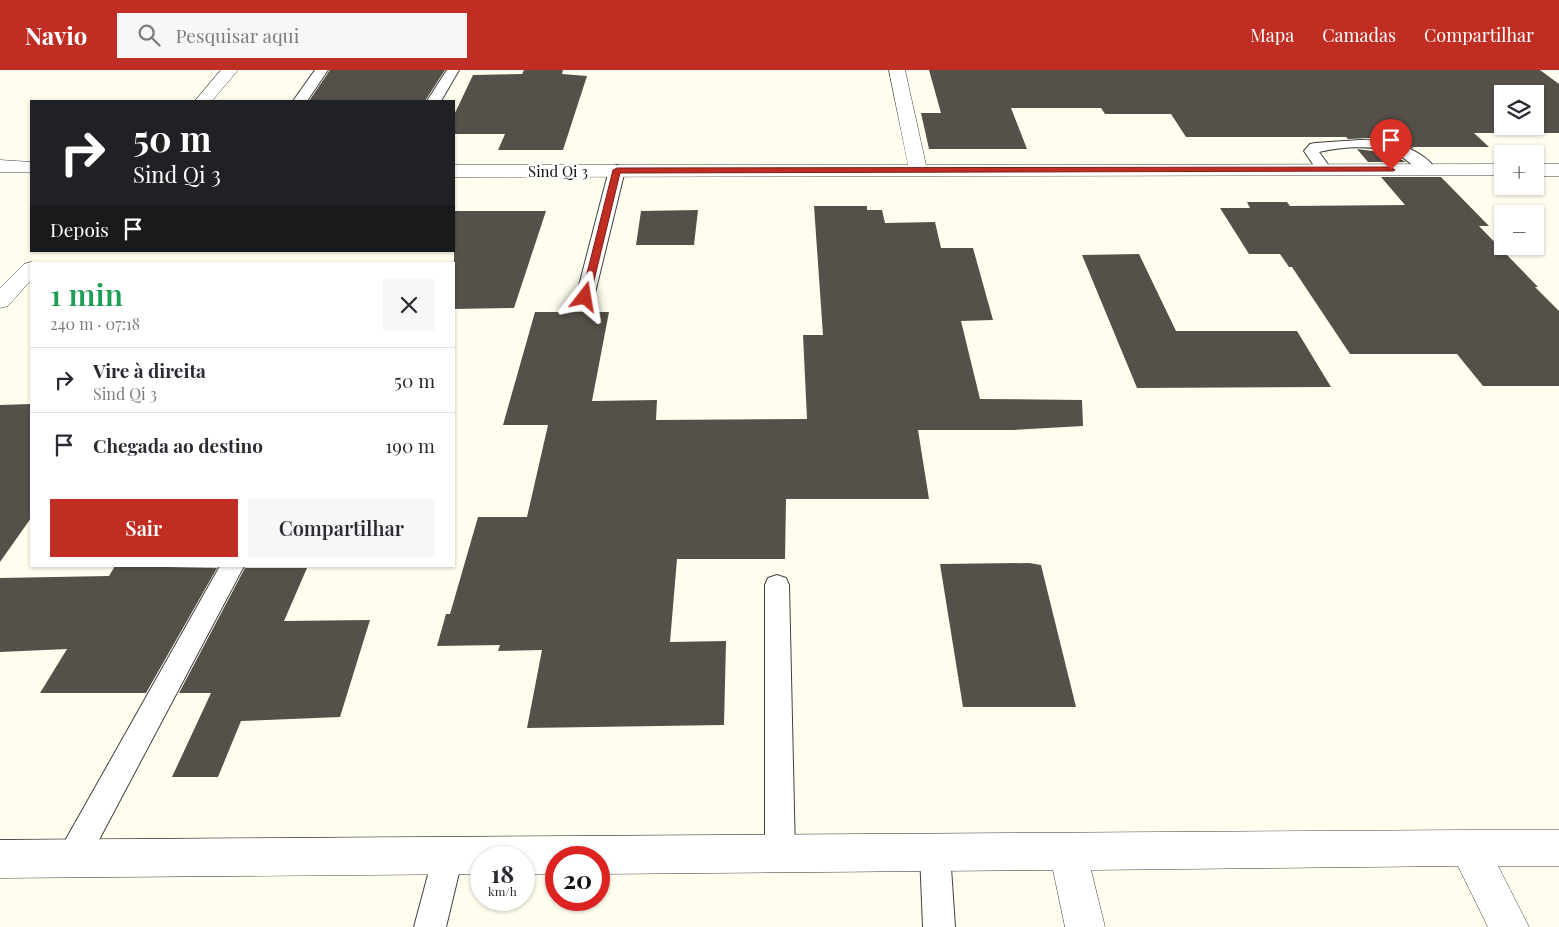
<!DOCTYPE html>
<html lang="pt">
<head>
<meta charset="utf-8">
<style>
	:root { --surface:#fff; --page:#f7f7f7; --text:#2b2b33; --muted:#7c7c81; --line:#e1e1e2; --accent:#c02e23 }
	body { margin:0; font-family:"Playfair Display",serif; background:var(--page); color:var(--text); height:100vh; display:flex; flex-direction:column; font-size:19px; white-space:nowrap }
	* { box-sizing:border-box; margin:0 }
	p { font-size:16px; color:var(--muted) }
	.icon { flex:none; width:28px; height:28px; fill:none; stroke:currentColor; stroke-width:2; stroke-linecap:round; stroke-linejoin:round }
	.map { position:relative; flex:1; overflow:hidden }
	.sheet { position:absolute; left:30px; top:192px; width:425px; height:305px; display:flex; flex-direction:column; background:var(--surface); border-radius:0px; box-shadow:0 1px 4px #0004 }
	.sheet>* { flex:none }
	.banner { position:absolute; left:30px; top:30px; width:425px; height:152px; border-radius:0px; box-shadow:0 1px 4px #0004; background:#202124; color:#fff; overflow:hidden }
	.fabs { position:absolute; left:1494px; top:15px; display:grid; gap:10px }
	.fabs a { display:grid; place-items:center; width:50px; height:50px; border-radius:0px; background:var(--surface); box-shadow:0 1px 4px #0004; font-size:25px }
	.speed { position:absolute; left:470px; top:776px; display:flex; gap:10px; font-size:25px; font-weight:700; text-align:center }
	.speed>* { display:grid; place-content:center; width:65px; height:65px; border-radius:50%; background:var(--surface); box-shadow:0 1px 4px #0004; line-height:1 }
	.speed small { font-size:12px; font-weight:400 }
	.speed .limit { border:8px solid #d22; background:#fff; color:#111 }
	.pin { position:absolute; display:grid; place-items:center; width:42px; height:42px; color:#fff; margin:-51px -21px; border-radius:50% 50% 50% 0; rotate:-45deg; box-shadow:0 0 5px #0007 }
	.pin .icon { rotate:45deg }
	.me { position:absolute; width:55px; margin:-28px; rotate:14deg; stroke-linejoin:round; filter:drop-shadow(0 0 4px #0008) }
	.turn { display:flex; align-items:center; gap:18px; height:105px; padding:0 20px; font-size:22px }
	.turn .icon { width:65px; height:65px; stroke-width:2.5 }
	.turn b { display:block; font-size:35px; line-height:42px }
	.then { display:flex; align-items:center; height:48px; padding:0 20px; background:#0003; gap:10px; font-size:19px }
	.round { display:grid; place-items:center; flex:none; width:52px; height:52px; border-radius:0px; background:var(--page) }
	.headline { display:flex; align-items:center; justify-content:space-between; height:85px; padding:0 20px }
	h1 { font-size:30px; font-weight:600; line-height:38px; color:#1e9e55 }
	.action { display:flex; gap:10px; margin-top:auto; padding:10px 20px }
	.action a { flex:1; height:58px; border-radius:0px; background:var(--accent); color:#fff; font-size:20px; font-weight:600; line-height:58px; text-align:center }
	.action a+a { background:var(--page); color:var(--text) }
	ul { padding:0; list-style:none }
	li { display:flex; align-items:center; gap:15px; height:65px; padding:0 20px; border-top:1px solid var(--line) }
	li div { flex:1 }
	li b { display:block; font-size:19px }
	li em { font-style:normal }
	header { display:flex; align-items:center; gap:30px; box-sizing:border-box; height:70px; padding:0 25px; background:var(--accent); color:#fff }
	header strong { font-size:24px }
	nav { display:flex; gap:28px; margin-inline-start:auto; font-size:18px }
	.search { width:350px; height:45px; background:var(--page); display:flex; align-items:center; gap:12px; box-sizing:border-box; padding:0 18px; border-radius:0px; color:var(--muted); font-size:19px }
	.map>svg:first-child { display:block }
	.building { fill:#56504a; fill-rule:evenodd }
	.lines { fill:none; stroke-linecap:round; stroke-linejoin:round }
	.service-casing { stroke:#404040; stroke-width:2 }
	.minor-casing { stroke:#404040; stroke-width:1 }
	.service { fill:#fff; fill-rule:evenodd }
	.minor { fill:#fff; fill-rule:evenodd }
	.route { fill:#c02e23; stroke:#7d1e17 }
	.labels { text-anchor:middle; dominant-baseline:central; stroke-width:5; stroke-linejoin:round; paint-order:stroke }
	.far-street-label { font-size:15px; fill:#0d0d0d; stroke:#fff }
</style>
</head>
<body>
<header>
<strong>Navio</strong>
<div class="search"><svg class="icon" aria-label="search" viewBox="0 0 24 24"><circle cx="10" cy="10" r="6"/><path d="M15 15l6 6"/></svg>Pesquisar aqui</div>
<nav><a>Mapa</a><a>Camadas</a><a>Compartilhar</a></nav>
</header>
<div class="map">
<svg width="1559" height="857" viewBox="0 0 1559 857">
	<rect width="100%" height="100%" fill="#fffeee"/>
	<g class="building">
		<polygon points="330,0 445,0 425,31 309,31"/>
		<polygon points="524,0 563,0 562,4 587,6 563,80 498,80 505,64 454,64 454,45 473,5 522,4"/>
		<path d="M929 0H1540L1559 14V63H1474L1489 77H1412L1414 79 1392 71 1371 68 1348 69 1346 67H1186L1171 44H1105L1101 38H1011L1027 79H929L921 43H941ZM1502 24H1535V56H1502Z"/>
		<polygon points="1357,79 1388,83 1406,92 1368,92"/>
		<polygon points="1381,107 1441,107 1489,156 1479,156 1538,217 1535,217 1559,241 1559,316 1483,316 1457,284 1350,284 1292,197 1289,197 1280,184 1249,184 1220,138 1250,138 1247,132 1287,132 1290,136 1405,135"/>
		<polygon points="814,136 867,136 867,140 882,140 885,153 935,152 941,178 973,178 993,250 961,251 980,329 1082,330 1083,356 1013,360 918,360 929,429 786,429 785,489 677,489 670,572 726,571 724,655 527,658 542,580 498,581 500,575 437,576 446,544 450,544 478,447 527,447 548,355 503,355 535,242 609,242 592,331 657,330 656,350 807,349 803,265 823,265"/>
		<polygon points="698,140 694,175 636,175 641,141"/>
		<polygon points="454,141 546,141 514,238 454,239"/>
		<polygon points="1139,184 1176,261 1297,261 1331,317 1137,318 1082,185"/>
		<polygon points="31,334 31,448 0,492 0,335"/>
		<polygon points="1029,493 1041,495 1076,637 963,637 940,494"/>
		<polygon points="115,496 217,498 146,623 40,623 67,579 0,582 0,508 109,506"/>
		<polygon points="245,498 307,498 284,551 370,550 340,647 241,651 218,707 172,707 211,623 179,623"/>
	</g>
	<g class="lines">
		<defs>
			<g id="service">
				<polygon points="315,0 328,0 307,31 293,31"/>
				<polygon points="447,0 459,0 441,31 427,31"/>
				<path d="M1360 70C1388 70 1419 76 1437 100L1434 103C1420 107 1410 90 1397 84 1376 74 1341 77 1319 82L1332 100 1329 103H1319L1304 81 1310 74 1315 73Z"/>
				<polygon points="617,95 622,97 625,100 594,227 591,231 585,232 579,231 576,227 609,100 612,97"/>
				<polygon points="220,496 244,496 83,800 72,804 61,800 57,789 61,778"/>
				<polygon points="777,505 786,508 789,515 795,784 791,795 780,799 769,795 765,784 765,515 768,508"/>
				<polygon points="935,768 946,772 950,783 955,857 923,857 920,783 924,772"/>
				<polygon points="448,771 459,775 463,786 446,857 414,857 433,786 437,775"/>
			</g>
			<g id="minor">
				<polygon points="221,0 238,0 212,31 195,31"/>
				<polygon points="889,0 905,0 926,95 1502,94 1502,105 454,107 454,95 908,95"/>
				<polygon points="0,90 31,92 31,102 0,102"/>
				<rect x="1535" y="94" width="24" height="12"/>
				<polygon points="31,192 39,194 31,194 31,210 8,236 0,238 0,218 24,194"/>
				<polygon points="1468,760 1559,760 1559,796 1498,796 1529,857 1488,857 1458,796 1091,800 1105,857 1065,857 1053,800 599,804 599,788 556,788 556,804 524,804 524,788 481,788 481,804 0,808 0,770"/>
			</g>
		</defs>
		<use href="#service" class="service-casing"/>
		<use href="#minor" class="minor-casing"/>
		<use href="#service" class="service"/>
		<use href="#minor" class="minor"/>
	</g>
	<polygon class="route" points="1391,97 1395,100 1393,101 620,103 590,227 585,230 581,227 613,100 617,98"/>
	<g class="labels">
		<g class="far-street-label">
			<text x="558" y="101">Sind Qi 3</text>
		</g>
	</g>
</svg>
<div class="fabs">
<a><svg class="icon" aria-label="layers" viewBox="0 0 24 24"><path d="M12 4l9 5-9 5-9-5zM3 14l9 5 9-5"/></svg></a>
<a>+</a>
<a>−</a>
</div>
<div class="speed"><div>18<small>km/h</small></div><div class="limit">20</div></div>
<div class="pin" style="left:1391px;top:100px;background:#d93025"><svg class="icon" aria-label="arrive" viewBox="0 0 24 24"><path d="M6 21V4h12l-3 4 3 4H6"/></svg></div>
<svg class="me" style="left:585px;top:227px" viewBox="-20 -20 40 40"><path d="M0-17L14 15 0 8-14 15z" fill="#c02e23" stroke="#fff" stroke-width="4"/></svg>
<div class="banner">
<div class="turn"><svg class="icon" aria-label="right" viewBox="0 0 24 24"><path d="M7 20v-9h11M14 6l5 5-5 5"/></svg><div><b>50 m</b>Sind Qi 3</div></div>
<div class="then">Depois<svg class="icon" aria-label="arrive" viewBox="0 0 24 24"><path d="M6 21V4h12l-3 4 3 4H6"/></svg></div>
</div>
<section class="sheet">
<div class="headline"><div><h1>1 min</h1><p>240 m · 07:18</p></div><a class="round"><svg class="icon" aria-label="close" viewBox="0 0 24 24"><path d="M6 6l12 12M18 6L6 18"/></svg></a></div>
<ul>
<li><svg class="icon" aria-label="right" viewBox="0 0 24 24"><path d="M7 20v-9h11M14 6l5 5-5 5"/></svg><div><b>Vire à direita</b><p>Sind Qi 3</p></div><em>50 m</em></li>
<li><svg class="icon" aria-label="arrive" viewBox="0 0 24 24"><path d="M6 21V4h12l-3 4 3 4H6"/></svg><div><b>Chegada ao destino</b></div><em>190 m</em></li>
</ul>
<div class="action"><a>Sair</a><a>Compartilhar</a></div>
</section>
</div>
</body>
</html>
